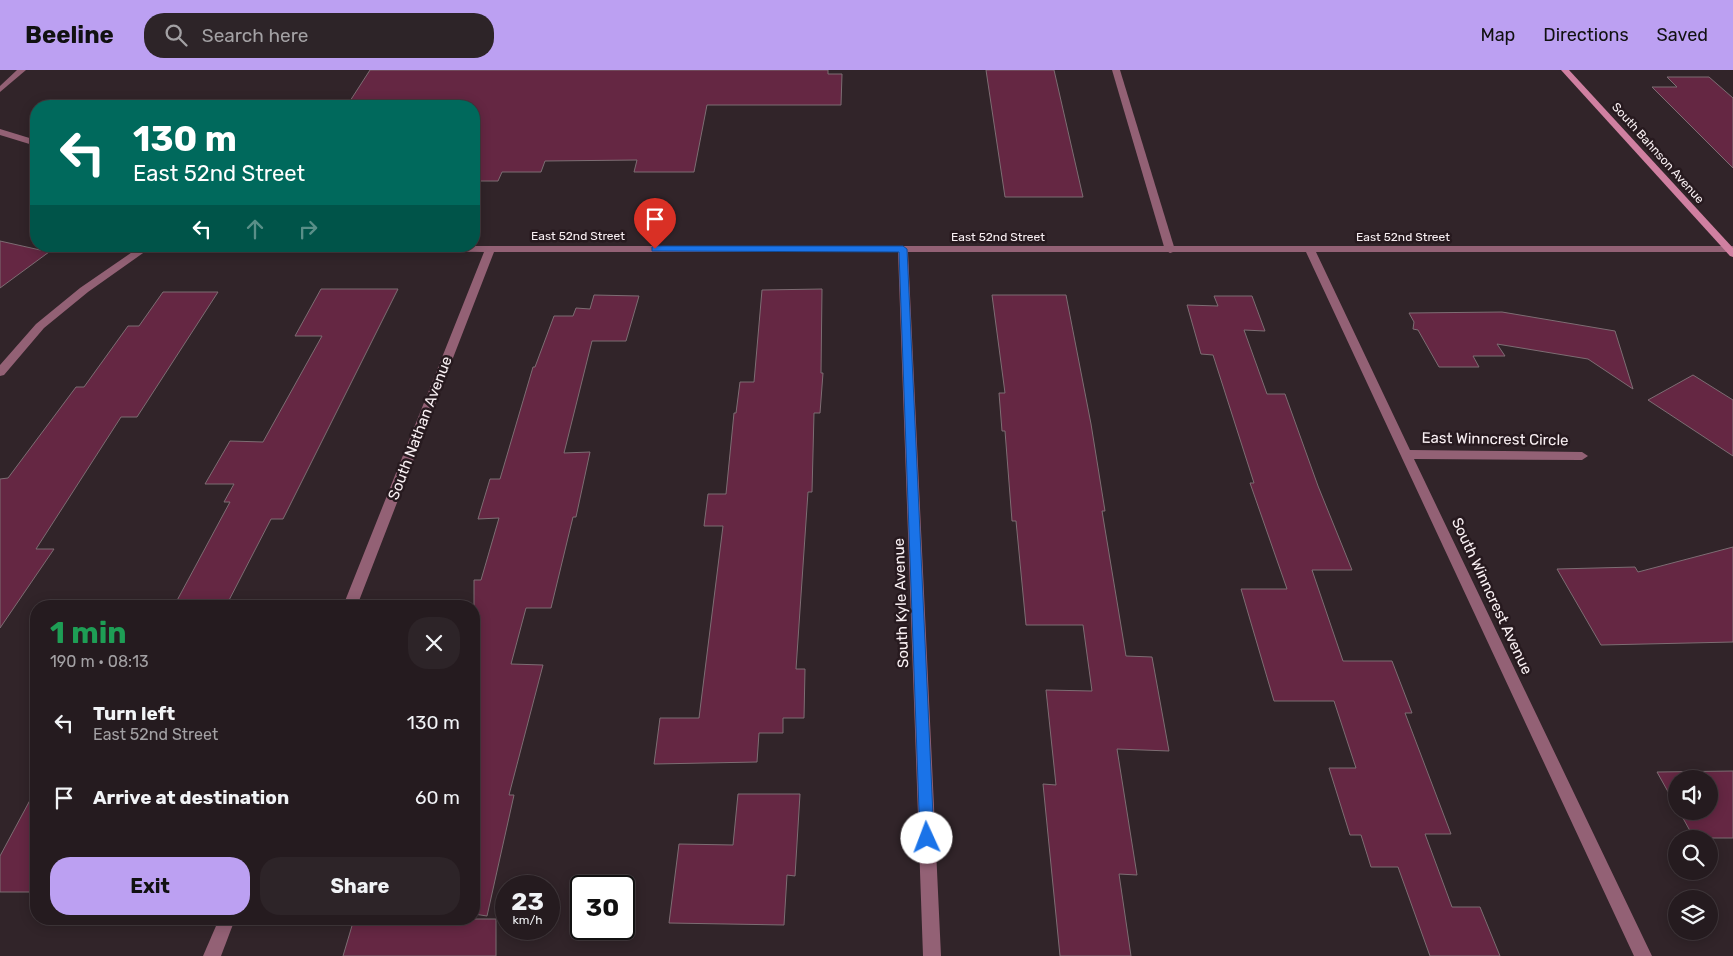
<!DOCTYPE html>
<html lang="en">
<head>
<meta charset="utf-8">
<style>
	:root { --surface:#251b1f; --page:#2d2428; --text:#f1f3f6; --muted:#a3a1a4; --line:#42393d; --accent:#bca0f2 }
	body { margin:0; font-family:Rubik,sans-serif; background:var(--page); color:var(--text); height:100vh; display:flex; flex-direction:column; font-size:19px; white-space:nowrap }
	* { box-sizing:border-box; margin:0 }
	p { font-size:16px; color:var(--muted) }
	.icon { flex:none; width:28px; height:28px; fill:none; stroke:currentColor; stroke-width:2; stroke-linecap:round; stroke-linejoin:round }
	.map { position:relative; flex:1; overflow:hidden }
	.details { position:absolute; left:30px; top:530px; width:450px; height:325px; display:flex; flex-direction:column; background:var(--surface); border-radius:20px; box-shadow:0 2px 12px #0003,0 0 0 1px var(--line) }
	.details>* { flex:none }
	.guide { position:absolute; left:30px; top:30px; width:450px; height:152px; border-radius:20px; box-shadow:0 2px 12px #0003,0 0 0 1px var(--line); background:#00695c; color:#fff; overflow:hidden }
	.tools { position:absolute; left:1668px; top:700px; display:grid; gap:10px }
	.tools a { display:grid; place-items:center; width:50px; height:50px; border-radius:50%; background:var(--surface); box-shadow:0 2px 12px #0003,0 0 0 1px var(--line); font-size:25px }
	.speed { position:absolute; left:495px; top:805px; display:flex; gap:10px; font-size:25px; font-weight:700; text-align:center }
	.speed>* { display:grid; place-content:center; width:65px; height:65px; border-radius:50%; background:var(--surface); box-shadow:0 2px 12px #0003,0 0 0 1px var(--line); line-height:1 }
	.speed small { font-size:12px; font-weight:400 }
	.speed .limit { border:2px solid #111; border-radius:8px; background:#fff; color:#111 }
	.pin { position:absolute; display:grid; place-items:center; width:42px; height:42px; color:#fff; margin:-51px -21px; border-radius:50% 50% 50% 0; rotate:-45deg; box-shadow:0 0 5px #0007 }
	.pin .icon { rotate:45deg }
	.me { position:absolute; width:55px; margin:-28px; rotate:358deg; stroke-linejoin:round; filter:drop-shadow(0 0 4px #0008) }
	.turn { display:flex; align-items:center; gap:18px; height:105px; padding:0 20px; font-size:22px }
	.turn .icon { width:65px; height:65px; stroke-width:2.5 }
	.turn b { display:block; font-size:35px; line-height:42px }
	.lanes { display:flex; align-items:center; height:48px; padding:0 20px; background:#0003; justify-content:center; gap:25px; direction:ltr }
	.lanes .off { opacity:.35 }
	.round { display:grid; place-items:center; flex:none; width:52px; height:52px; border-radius:20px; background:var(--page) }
	.summary { display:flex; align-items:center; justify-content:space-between; height:85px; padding:0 20px }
	h1 { font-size:30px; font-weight:700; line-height:38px; color:#1e9e55 }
	.button { display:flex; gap:10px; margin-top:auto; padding:10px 20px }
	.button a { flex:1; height:58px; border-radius:20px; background:var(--accent); color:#111; font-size:20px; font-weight:700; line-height:58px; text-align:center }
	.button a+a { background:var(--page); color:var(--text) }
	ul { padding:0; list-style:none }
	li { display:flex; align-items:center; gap:15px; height:75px; padding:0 20px }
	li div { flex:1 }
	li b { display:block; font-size:19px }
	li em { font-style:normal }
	header { display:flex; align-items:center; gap:30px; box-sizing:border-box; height:70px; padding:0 25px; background:var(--accent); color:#111 }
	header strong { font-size:24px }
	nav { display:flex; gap:28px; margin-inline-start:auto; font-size:18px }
	.search { width:350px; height:45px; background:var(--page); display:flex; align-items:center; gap:12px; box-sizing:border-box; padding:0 18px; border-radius:20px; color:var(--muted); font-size:19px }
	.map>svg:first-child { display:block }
	.building { fill:#652743; stroke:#7d6d73 }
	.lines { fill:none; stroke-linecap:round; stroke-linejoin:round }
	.lane { fill:#936175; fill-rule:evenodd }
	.street { fill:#936175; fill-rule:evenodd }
	.secondary { fill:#d080a1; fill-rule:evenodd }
	.route { fill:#1a73e8; stroke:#114b97 }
	.labels { text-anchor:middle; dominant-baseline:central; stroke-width:5; stroke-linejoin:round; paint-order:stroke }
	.far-street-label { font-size:12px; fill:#f9f0f3; stroke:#271a1f }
	.street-label { font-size:15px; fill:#f9f0f3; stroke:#271a1f }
</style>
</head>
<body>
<header>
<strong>Beeline</strong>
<div class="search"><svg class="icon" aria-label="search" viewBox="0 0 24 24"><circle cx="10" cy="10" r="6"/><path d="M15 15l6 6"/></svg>Search here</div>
<nav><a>Map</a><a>Directions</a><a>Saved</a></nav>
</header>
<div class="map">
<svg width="1733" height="886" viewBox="0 0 1733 886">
	<rect width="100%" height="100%" fill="#312429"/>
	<g class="building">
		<polygon points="370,0 828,0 828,4 842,4 841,35 707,35 694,102 634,102 637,90 545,91 541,102 502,102 498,111 474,111 474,36 460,36 453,31 350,31"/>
		<polygon points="986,0 1054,0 1083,127 1005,127"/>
		<polygon points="1667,7 1709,7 1733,28 1733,98 1652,17 1677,17"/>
		<polygon points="0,171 49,182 0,218"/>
		<polygon points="321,219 398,219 283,449 271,449 226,536 174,536 230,432 224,432 234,414 205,414 230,371 263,372 322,266 295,266"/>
		<polygon points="822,219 821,303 823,303 820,343 814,343 812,422 808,422 796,599 805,599 804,648 783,648 783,663 759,663 757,692 654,694 660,648 699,648 723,456 704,456 708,424 726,424 734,343 736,343 740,312 754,312 762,220"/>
		<polygon points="163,222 218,222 137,347 121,347 36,479 54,479 0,558 0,409 8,408 76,317 84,317 128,256 139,256"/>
		<polygon points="594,225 639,226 626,271 592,271 564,383 590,382 576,447 573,447 551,538 526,538 511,594 543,595 509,725 514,725 487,846 474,844 474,510 481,510 499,448 478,449 490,409 500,409 533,297 535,297 554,246 573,246 576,238 590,239"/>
		<polygon points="992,225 1066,225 1091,354 1105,441 1102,441 1126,586 1152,587 1169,681 1117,679 1137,805 1119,804 1131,886 1060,886 1043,714 1056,715 1046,620 1092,621 1083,555 1026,555 1016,451 1012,451 1005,361 1002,361 999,323 1005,323"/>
		<polygon points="1214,226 1252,226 1265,261 1244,260 1267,324 1285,324 1318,416 1352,500 1312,500 1343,591 1392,591 1412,643 1405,643 1451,764 1425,764 1452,837 1480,837 1500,886 1430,886 1398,797 1371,797 1361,765 1350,765 1329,698 1356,698 1334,631 1274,631 1241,519 1287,519 1250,413 1254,413 1213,285 1201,284 1187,235 1218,236"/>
		<polygon points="1502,242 1615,261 1633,319 1588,289 1497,274 1505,286 1473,286 1479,297 1439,297 1418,260 1413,259 1414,252 1409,243"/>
		<polygon points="1693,305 1733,330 1733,386 1648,330"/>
		<polygon points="1733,477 1733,572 1601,575 1557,499 1635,497 1638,502"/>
		<polygon points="1733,701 1733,768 1694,768 1679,741 1709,741 1709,709 1676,709 1676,736 1657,702"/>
		<polygon points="36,719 36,822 0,822 0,786"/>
		<polygon points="738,724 800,724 795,806 787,805 784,855 669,853 679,774 733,775"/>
		<polygon points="354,849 496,849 496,886 343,886"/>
	</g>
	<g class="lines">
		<polygon class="lane" points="1112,0 1120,0 1175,180 1173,182 1170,183 1165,180"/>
		<g class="street">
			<polygon points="17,0 26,0 0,22 0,16"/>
			<polygon points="0,59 36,70 36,76 0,65"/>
			<polygon points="141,176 153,176 88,222 44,258 4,305 0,306 0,295 36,254 80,218"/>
			<polygon points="258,176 1733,176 1733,182 1316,182 1410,380 1582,382 1588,386 1582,390 1414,389 1652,886 1634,886 1306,182 908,182 941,886 923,886 898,182 494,182 357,536 343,536 484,182 263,179"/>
			<polygon points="219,849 235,849 221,886 203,886"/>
		</g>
		<polygon class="secondary" points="1561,0 1569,0 1733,178 1733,187 1730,186"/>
	</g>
	<polygon class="route" points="655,176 903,176 907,179 934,768 932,773 927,775 922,773 920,768 899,182 652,181 652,177"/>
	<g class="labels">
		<g class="far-street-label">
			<text transform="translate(1658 83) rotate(48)">South Bahnson Avenue</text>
			<text x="578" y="166">East 52nd Street</text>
			<text x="998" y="167">East 52nd Street</text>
			<text x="1403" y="167">East 52nd Street</text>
		</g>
		<g class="street-label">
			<text transform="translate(420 358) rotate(-69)">South Nathan Avenue</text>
			<text transform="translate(1495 369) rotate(1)">East Winncrest Circle</text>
			<text transform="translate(1492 526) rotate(65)">South Winncrest Avenue</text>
			<text transform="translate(901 533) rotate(-92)">South Kyle Avenue</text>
		</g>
	</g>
</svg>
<div class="tools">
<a><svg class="icon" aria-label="sound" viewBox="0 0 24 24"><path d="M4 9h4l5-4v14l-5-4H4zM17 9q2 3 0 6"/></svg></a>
<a><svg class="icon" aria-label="search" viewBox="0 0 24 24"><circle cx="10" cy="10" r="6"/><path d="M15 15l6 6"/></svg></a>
<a><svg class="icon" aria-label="layers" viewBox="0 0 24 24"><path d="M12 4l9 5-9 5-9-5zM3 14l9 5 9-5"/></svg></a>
</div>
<div class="speed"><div>23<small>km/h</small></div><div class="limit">30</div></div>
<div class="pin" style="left:655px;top:179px;background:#d93025"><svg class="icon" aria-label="arrive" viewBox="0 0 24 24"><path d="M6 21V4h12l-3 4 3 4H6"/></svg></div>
<svg class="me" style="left:927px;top:768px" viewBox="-20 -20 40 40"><circle r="19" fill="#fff"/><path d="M0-13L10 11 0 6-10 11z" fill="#1a73e8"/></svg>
<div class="guide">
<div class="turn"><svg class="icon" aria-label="left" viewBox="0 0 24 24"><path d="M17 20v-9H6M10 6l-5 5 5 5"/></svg><div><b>130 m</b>East 52nd Street</div></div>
<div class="lanes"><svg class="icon" aria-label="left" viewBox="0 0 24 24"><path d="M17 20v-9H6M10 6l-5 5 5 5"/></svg><svg class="icon off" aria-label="ahead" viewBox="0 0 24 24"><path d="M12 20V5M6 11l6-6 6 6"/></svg><svg class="icon off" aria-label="right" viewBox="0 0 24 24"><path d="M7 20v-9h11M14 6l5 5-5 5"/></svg></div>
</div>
<section class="details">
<div class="summary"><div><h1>1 min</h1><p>190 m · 08:13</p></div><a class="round"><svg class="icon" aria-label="close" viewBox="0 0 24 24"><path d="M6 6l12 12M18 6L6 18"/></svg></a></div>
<ul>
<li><svg class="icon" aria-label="left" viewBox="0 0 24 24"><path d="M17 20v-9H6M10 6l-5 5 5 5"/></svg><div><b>Turn left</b><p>East 52nd Street</p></div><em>130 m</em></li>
<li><svg class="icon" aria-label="arrive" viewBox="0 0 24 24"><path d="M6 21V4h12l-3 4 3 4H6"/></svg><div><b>Arrive at destination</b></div><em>60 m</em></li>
</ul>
<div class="button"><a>Exit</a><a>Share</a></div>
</section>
</div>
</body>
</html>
